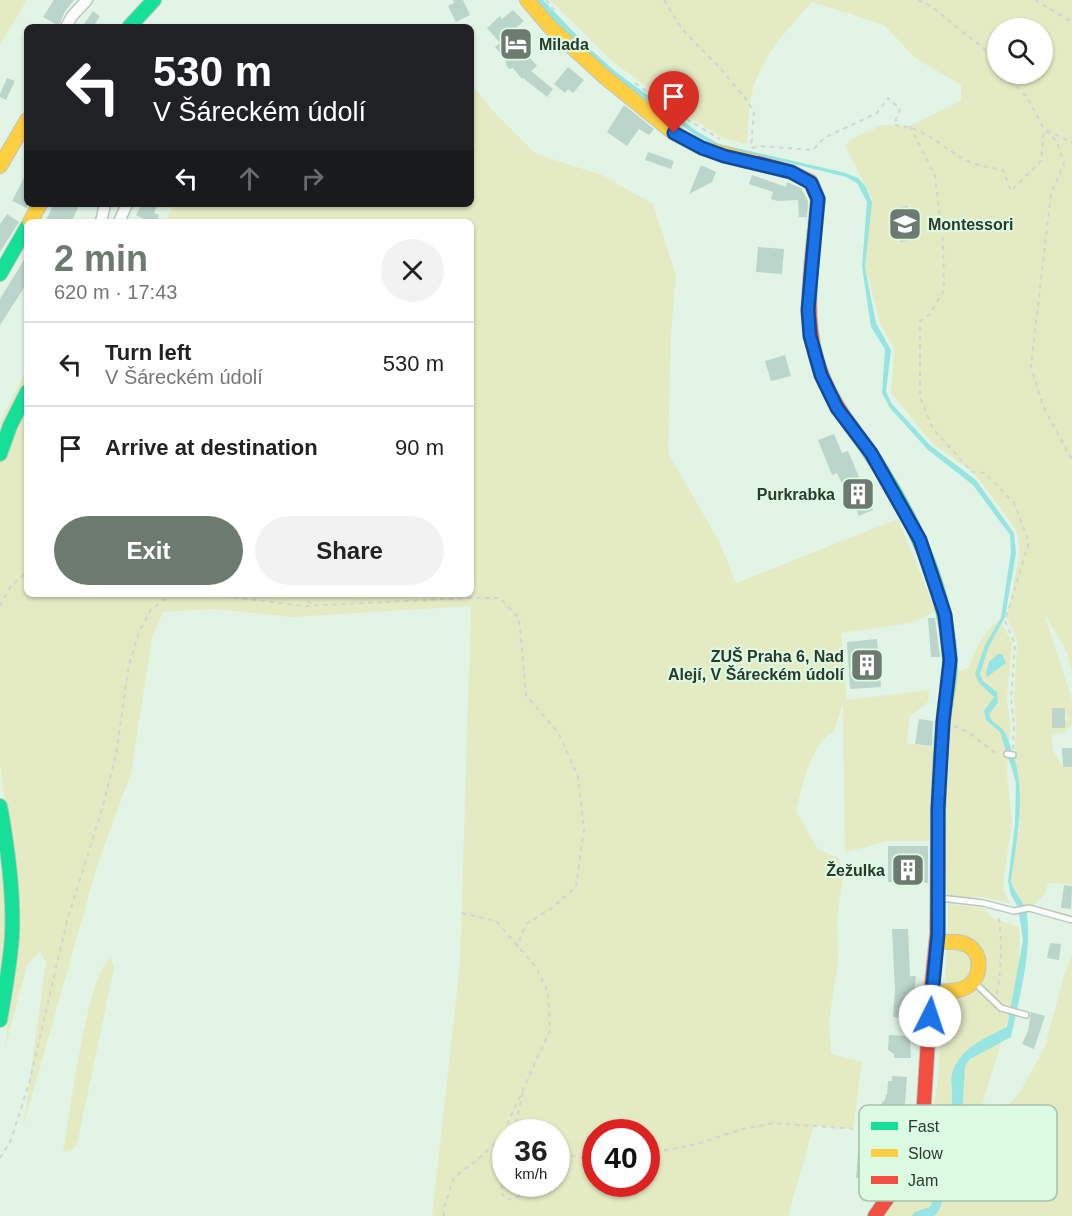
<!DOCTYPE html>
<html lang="en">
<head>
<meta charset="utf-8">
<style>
	:root { --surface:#fff; --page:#f2f2f2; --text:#222; --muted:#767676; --line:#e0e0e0; --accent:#6c7a6f }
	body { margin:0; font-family:Arial,sans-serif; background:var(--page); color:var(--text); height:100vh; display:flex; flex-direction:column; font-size:22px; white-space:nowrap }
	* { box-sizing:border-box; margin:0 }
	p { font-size:20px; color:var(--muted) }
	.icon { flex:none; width:33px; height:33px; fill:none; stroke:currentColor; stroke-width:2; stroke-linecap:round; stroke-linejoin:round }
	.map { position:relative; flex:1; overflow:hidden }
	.drawer { position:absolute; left:24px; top:219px; width:450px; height:378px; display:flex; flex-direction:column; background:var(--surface); border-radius:9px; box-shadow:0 2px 4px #0004 }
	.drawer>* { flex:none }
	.banner { position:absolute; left:24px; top:24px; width:450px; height:183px; border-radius:9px; box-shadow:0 2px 4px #0004; background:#202124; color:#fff; overflow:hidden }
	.controls { position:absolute; left:987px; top:18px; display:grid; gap:12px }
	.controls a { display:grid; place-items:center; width:66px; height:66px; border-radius:50%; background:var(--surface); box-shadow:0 2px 4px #0004; font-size:30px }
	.speed { position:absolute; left:492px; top:1119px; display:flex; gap:12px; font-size:30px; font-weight:700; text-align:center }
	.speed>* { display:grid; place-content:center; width:78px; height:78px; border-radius:50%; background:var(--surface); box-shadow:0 2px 4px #0004; line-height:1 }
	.speed small { font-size:15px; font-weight:400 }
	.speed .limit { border:9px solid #d22; background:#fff; color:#111 }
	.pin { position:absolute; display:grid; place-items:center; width:51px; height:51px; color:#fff; margin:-62px -26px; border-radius:50% 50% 50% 0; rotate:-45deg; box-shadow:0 0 6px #0007 }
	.pin .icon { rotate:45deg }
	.me { position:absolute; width:66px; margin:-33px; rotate:4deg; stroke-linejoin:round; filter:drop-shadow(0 0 4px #0008) }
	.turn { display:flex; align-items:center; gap:21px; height:126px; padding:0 30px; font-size:27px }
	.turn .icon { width:78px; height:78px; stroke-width:2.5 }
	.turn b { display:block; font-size:42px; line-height:51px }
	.lanes { display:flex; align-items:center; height:57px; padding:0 30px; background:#0003; justify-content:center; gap:30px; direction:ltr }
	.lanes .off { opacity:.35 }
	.round { display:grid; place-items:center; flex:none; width:63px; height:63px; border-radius:32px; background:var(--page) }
	.headline { display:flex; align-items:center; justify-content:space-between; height:102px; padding:0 30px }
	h1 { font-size:36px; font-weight:800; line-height:45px; color:var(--accent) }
	.action { display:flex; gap:12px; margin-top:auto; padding:12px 30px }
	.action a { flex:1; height:69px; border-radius:36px; background:var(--accent); color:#fff; font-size:24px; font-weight:800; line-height:69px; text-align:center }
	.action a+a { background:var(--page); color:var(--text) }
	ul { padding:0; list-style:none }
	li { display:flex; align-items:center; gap:18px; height:84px; padding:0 30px; border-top:2px solid var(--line) }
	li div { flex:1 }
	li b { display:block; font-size:22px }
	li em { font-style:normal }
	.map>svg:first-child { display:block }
	.green { fill:#e4ebc3; fill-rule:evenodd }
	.water { fill:#96e5e2 }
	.building { fill:#bbd5ca }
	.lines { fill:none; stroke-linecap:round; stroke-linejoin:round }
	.lane-casing { stroke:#bac7bd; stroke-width:8 }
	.street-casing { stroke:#bac7bd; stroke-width:13 }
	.fast-casing { stroke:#bac7bd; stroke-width:16 }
	.slow-casing { stroke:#bac7bd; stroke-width:16 }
	.jam-casing { stroke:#bac7bd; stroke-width:16 }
	.path { stroke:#d2d6d2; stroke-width:2; stroke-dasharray:4.5 4.5; stroke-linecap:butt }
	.lane { stroke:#fbfdfb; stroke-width:5 }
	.street { stroke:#fbfdfb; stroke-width:10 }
	.fast { stroke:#16e098; stroke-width:14 }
	.slow { stroke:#ffcf43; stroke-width:14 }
	.jam { stroke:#f24e42; stroke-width:14 }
	.route-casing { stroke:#114b97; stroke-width:15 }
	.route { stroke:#1a73e8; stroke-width:10 }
	.labels { text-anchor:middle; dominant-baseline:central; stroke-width:4.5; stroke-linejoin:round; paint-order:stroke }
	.poi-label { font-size:16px; font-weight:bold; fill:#2c392f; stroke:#dbfbe2; text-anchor:end }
	.key { fill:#dbfbe2; stroke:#a6c1ac; stroke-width:1.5 }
	.key-label { font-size:16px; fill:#2c392f }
</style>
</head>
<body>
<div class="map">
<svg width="1072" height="1216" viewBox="0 0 1072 1216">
	<rect width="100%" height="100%" fill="#e2f4e6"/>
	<g class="green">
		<polygon points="0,0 27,0 0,45"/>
		<path d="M550 0H1072V672L1067 652 1044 613 1072 700V724L1064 733 1052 734V749L1063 767H1072V884L1048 883 1045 894 1032 907 1021 905 1010 886 1020 823 1014 775 1016 725 1014 699 1017 641 1007 618 1020 551 1016 530 975 474 932 443 891 393 895 350 880 323 865 266 872 198 845 146 850 140 882 125 910 126 961 101V85L915 58 884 25 812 2C787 29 762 56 752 92 748 109 748 127 747 144L722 138 675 108 612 61ZM998 28H1042V74H998ZM1065 708 1068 720 1065 721V728H1052V709Z"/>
		<path d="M471 83 493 111 536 154 602 175 653 204 676 276 671 333 668 453 719 541 736 583 898 519 936 611 911 623 841 633 847 700 929 690 928 702 909 718 907 743 933 747 930 838 928 841H888L845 852 843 703 834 731C811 743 802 787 796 811L818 849 839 858 843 877 837 918 838 961 829 1021 831 1054 862 1062 853 1129 814 1125 788 1216H432L460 963 471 606 293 617 215 609 163 612 152 638 131 773 98 863 23 1127 46 963 40 951 27 965 5 1048 18 911 0 762V423L2 418 27 368V594H471V222H165L174 204H471ZM506 1132H556V1184H506ZM596 1132H646V1184H596Z"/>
		<path d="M1000 619 1012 643 1007 698 1010 725 1007 775 1012 823 1003 883 1004 892 1010 903 981 897H948L941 838 945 815 948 814V808H945L953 672 969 668C976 647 983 633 1000 619Z"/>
		<polygon points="0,864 7,913 0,971"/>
		<path d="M948 904 983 908 993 918 1019 927C1024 989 998 1047 982 1106V1111L995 1121 1020 1092 1045 1046 1064 976 1072 954V1216H884L924 1163 927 1153 938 1079 944 999 977 985 969 941 948 932Z"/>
		<polygon points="958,947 973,957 970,980 953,985 945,980 947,948"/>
		<path d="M111 958 114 968 77 1144 71 1151 63 1153C69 1120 87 972 111 958Z"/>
		<polygon points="881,1137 911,1139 905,1160 888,1187 883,1186 874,1180 877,1156 858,1153 879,1155"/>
	</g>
	<g class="water">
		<path d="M537 0H543L588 47 616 72 698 132 719 144 846 173 858 178 866 187 872 202 865 267 876 323 891 350 886 392 892 404 931 446 976 480 1014 533 1016 553 1005 617 989 646 980 674 983 681 997 692 998 703 989 714C991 723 999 724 1004 731 1009 739 1012 752 1015 761 1026 796 1016 846 1011 881 1014 895 1025 901 1027 915 1032 954 1019 998 1011 1037L970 1059 965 1066 962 1114 969 1118C973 1137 963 1131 960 1144 968 1160 970 1171 955 1184 951 1187 946 1190 944 1194 941 1203 942 1209 934 1216H912L915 1212 930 1207C934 1200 933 1191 938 1185 944 1177 960 1169 956 1158 954 1149 947 1147 949 1136L961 1126C948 1115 952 1111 952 1097 953 1089 950 1081 952 1074 960 1047 984 1039 1007 1027L1023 940 1018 907 1011 895 1008 881 1015 824 1016 782 1000 732 986 720 984 711 994 697 979 683 975 674 985 645 1001 618 1011 552 1010 535 973 485 928 450 890 408 882 393 885 349 871 327 862 267 867 202 857 183 846 177 782 161 748 155 720 147 697 136 610 74 545 11Z"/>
		<polygon points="998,654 1002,654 1006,663 987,677 986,673 989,662"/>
	</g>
	<g class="building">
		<polygon points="54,0 74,0 65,11 59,26 43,17"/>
		<polygon points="453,0 463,0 470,15 456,22 448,6 454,3"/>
		<polygon points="513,10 524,21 512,31 526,46 522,49 537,66 531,71 553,89 547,97 523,78 522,79 513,68 509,69 506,65 506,60 495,47 500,43 487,28 500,16 502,19"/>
		<polygon points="93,11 100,16 93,27 82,27"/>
		<polygon points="568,67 584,80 573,93 568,89 565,93 554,84"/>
		<polygon points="7,78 15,81 6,100 0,97 0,94"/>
		<polygon points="624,105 654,129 649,135 639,129 627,146 607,132"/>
		<polygon points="648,152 674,161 671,169 645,160"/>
		<polygon points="701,165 716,172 712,182 689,194"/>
		<polygon points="27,172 27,208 12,201"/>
		<polygon points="752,175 786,187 787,182 801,188 808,201 807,217 799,217 798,200 777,201 771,199 773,192 749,184"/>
		<polygon points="54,204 80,204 71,222 45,222"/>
		<polygon points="142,204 158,204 154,213 159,215 156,222 150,222 136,215"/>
		<polygon points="908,206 913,240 900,242 895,208"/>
		<polygon points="7,214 19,222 0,252 0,224"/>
		<polygon points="758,247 784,249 782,274 756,272"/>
		<polygon points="27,255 27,283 0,325 0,299"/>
		<polygon points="785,355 791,376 771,381 765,361"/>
		<polygon points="834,434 842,453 848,451 873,510 859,516 845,485 843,486 837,473 832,475 818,440"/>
		<polygon points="928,618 935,618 940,657 931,657"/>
		<polygon points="877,639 881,687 850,689 847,642"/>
		<rect x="1052" y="708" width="13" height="20"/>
		<polygon points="919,719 933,721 932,746 915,744"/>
		<polygon points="1062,748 1072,748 1072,767 1063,767"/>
		<polygon points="888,846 928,846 928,883 901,879 900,882 888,882"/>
		<polygon points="1064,885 1072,886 1071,909 1061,908"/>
		<polygon points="892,929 908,929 910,976 916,976 911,1018 893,1017 895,990"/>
		<polygon points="1050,943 1061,944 1059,960 1047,958"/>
		<polygon points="1031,1012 1045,1016 1034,1049 1022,1044 1028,1031"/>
		<polygon points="889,1035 910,1036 911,1058 894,1058 894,1054 888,1050"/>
		<polygon points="892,1076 907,1077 904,1116 895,1115 895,1121 881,1120 882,1102 885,1100 886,1095 887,1095 888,1081 892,1081"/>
		<polygon points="862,1136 879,1139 874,1180 856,1178 858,1153 860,1154"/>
	</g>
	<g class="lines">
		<defs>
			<g id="lane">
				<polyline points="1007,754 1013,755"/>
				<polyline points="940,898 983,903 1014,911 1029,908 1072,920"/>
				<polyline points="974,982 1001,1008 1026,1015"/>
			</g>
			<g id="street">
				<polyline points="66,27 72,16 87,0"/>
				<polyline points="101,222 105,204"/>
				<polyline points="119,222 127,204"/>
			</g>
			<g id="fast">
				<polyline points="129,27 154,0"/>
				<polyline points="0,274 27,227"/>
				<path d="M851 426C900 492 945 575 950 659 951 679 945 701 943 722 940 760 938 798 938 836"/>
				<polyline points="0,454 10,426 27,392"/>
				<path d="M0 806C8 849 14 893 12 936 10 965 5 992 0 1020"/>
			</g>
			<g id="slow">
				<polyline points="527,0 550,27 606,78 674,133 702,148 758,163"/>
				<polyline points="0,166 27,120"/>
				<polyline points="30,222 40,204"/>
				<path d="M931 992C943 991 958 993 968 986 981 977 983 955 969 946 960 940 947 942 937 942"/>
			</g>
			<g id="jam">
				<path d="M758 163 791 172 811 182 818 199C810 287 793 350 851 426"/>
				<polyline points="875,1216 913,1161 922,1135 931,992 937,934 938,836"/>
			</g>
		</defs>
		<use href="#lane" class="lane-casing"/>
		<use href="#street" class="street-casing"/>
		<use href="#fast" class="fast-casing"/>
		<use href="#slow" class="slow-casing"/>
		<use href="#jam" class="jam-casing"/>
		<g class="path">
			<polyline points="546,0 555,11"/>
			<polyline points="664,0 682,29 720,68 745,98 754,112 751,148"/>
			<path d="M918 0C939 9 943 17 960 30 974 41 987 49 998 65"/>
			<polyline points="1035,0 1072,22"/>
			<polyline points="1003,74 1027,97 1044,129 1057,142 1064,163 1051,194 1031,366 1043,406 1072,460"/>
			<polyline points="635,83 675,112 720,139"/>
			<polyline points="910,126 935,176 943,242 944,290 930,314 920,321 920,397 933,429 972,472 985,473 1014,503 1029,542 1005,621 1015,644 1011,699 1014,725 1013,749"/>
			<polyline points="1047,130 1072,143"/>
			<path d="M752 148 760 146 813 150 824 138 877 113 888 98 900 109 894 125C927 127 942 149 970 162 981 166 991 168 1003 170L1011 191 1041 161 1044 129"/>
			<polyline points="207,594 304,606 467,598 500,598 519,618 526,695 559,734 578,777 584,829 576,887 553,907 526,924 517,947"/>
			<polyline points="302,594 306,600 315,606"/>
			<polyline points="0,606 11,586 27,572"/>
			<polyline points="954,726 968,732 994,752 1000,753"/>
			<path d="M997 994C1001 966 1003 942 998 914"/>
			<polyline points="514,1132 523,1092"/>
			<polyline points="646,1154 697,1144 739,1130 773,1123 857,1129"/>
			<polyline points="0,1158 11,1140 30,1080 67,921 103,806 116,754 129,665 139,632 151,610 172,594"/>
			<polyline points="556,1162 566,1154 580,1157 596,1164"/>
			<polyline points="506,1167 501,1191 505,1199 515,1199 532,1184"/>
			<polyline points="444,1216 443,1211 454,1177 475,1162 501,1138 550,1030 548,992 536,967 496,921 462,913"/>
		</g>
		<use href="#lane" class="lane"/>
		<use href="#street" class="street"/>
		<use href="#fast" class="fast"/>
		<use href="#slow" class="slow"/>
		<use href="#jam" class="jam"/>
	</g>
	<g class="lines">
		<defs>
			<polyline id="route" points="674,133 702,148 724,156 791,172 811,183 818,199 808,310 810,336 821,375 837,408 871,453 920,540 945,615 950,660 943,722 938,809 938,934 930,1016"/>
		</defs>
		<use href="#route" class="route-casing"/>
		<use href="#route" class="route"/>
	</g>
	<defs>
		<symbol id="hotel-square" viewBox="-11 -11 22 22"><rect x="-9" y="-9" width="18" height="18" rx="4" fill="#6c7a6f" stroke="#dbfbe2"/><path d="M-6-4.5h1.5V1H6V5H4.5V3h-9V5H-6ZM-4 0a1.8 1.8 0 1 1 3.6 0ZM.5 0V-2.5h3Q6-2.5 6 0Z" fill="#fff"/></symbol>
		<symbol id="school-square" viewBox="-11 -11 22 22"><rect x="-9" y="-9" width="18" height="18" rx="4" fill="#6c7a6f" stroke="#dbfbe2"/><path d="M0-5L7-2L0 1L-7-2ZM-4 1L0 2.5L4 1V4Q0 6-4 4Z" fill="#fff"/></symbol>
		<symbol id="building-square" viewBox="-11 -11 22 22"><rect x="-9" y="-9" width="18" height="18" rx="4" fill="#6c7a6f" stroke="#dbfbe2"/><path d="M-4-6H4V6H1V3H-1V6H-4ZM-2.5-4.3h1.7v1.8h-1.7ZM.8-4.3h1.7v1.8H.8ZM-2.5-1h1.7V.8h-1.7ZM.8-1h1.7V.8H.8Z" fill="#fff"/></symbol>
	</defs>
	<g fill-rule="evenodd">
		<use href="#hotel-square" x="497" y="25" width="38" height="38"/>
		<use href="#school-square" x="886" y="205" width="38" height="38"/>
		<use href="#building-square" x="839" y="475" width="38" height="38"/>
		<use href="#building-square" x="848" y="646" width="38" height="38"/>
		<use href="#building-square" x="889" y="851" width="38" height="38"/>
	</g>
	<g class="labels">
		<g class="poi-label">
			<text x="539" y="44" text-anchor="start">Milada</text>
			<text x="928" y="224" text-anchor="start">Montessori</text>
			<text x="835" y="494">Purkrabka</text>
			<text x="844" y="656">ZUŠ Praha 6, Nad<tspan x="844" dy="18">Alejí, V Šáreckém údolí</tspan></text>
			<text x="885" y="870">Žežulka</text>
		</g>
	</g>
	<rect x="859" y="1105" width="198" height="96" rx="9" class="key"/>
	<rect x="871" y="1122" width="27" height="8" fill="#16e098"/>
	<rect x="871" y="1149" width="27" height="8" fill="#ffcf43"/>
	<rect x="871" y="1176" width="27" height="8" fill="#f24e42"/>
	<g class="key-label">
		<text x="908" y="1132">Fast</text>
		<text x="908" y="1159">Slow</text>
		<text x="908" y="1186">Jam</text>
	</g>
</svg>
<div class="controls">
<a><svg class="icon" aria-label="search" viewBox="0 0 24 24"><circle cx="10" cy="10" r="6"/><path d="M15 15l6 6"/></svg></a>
</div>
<div class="speed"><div>36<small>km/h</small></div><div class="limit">40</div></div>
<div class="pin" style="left:674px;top:133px;background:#d93025"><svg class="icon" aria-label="arrive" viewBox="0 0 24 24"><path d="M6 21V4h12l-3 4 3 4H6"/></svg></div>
<svg class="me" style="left:930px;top:1016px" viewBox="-20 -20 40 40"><circle r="19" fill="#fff"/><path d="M0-13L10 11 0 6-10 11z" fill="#1a73e8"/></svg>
<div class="banner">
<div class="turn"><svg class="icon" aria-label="left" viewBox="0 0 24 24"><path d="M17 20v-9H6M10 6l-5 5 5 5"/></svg><div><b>530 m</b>V Šáreckém údolí</div></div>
<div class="lanes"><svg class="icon" aria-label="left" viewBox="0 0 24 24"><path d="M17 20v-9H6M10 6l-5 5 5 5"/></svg><svg class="icon off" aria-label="ahead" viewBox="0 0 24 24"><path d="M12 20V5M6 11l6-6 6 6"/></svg><svg class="icon off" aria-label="right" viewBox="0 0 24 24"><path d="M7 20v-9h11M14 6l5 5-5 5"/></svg></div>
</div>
<section class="drawer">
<div class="headline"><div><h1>2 min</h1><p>620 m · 17:43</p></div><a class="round"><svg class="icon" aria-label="close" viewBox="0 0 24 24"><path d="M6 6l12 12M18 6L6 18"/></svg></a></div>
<ul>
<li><svg class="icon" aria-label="left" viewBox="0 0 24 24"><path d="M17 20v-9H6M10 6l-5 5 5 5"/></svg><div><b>Turn left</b><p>V Šáreckém údolí</p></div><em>530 m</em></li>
<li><svg class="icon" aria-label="arrive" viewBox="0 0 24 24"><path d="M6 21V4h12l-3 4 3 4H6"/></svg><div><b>Arrive at destination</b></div><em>90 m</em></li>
</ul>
<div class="action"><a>Exit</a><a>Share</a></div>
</section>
</div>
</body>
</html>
